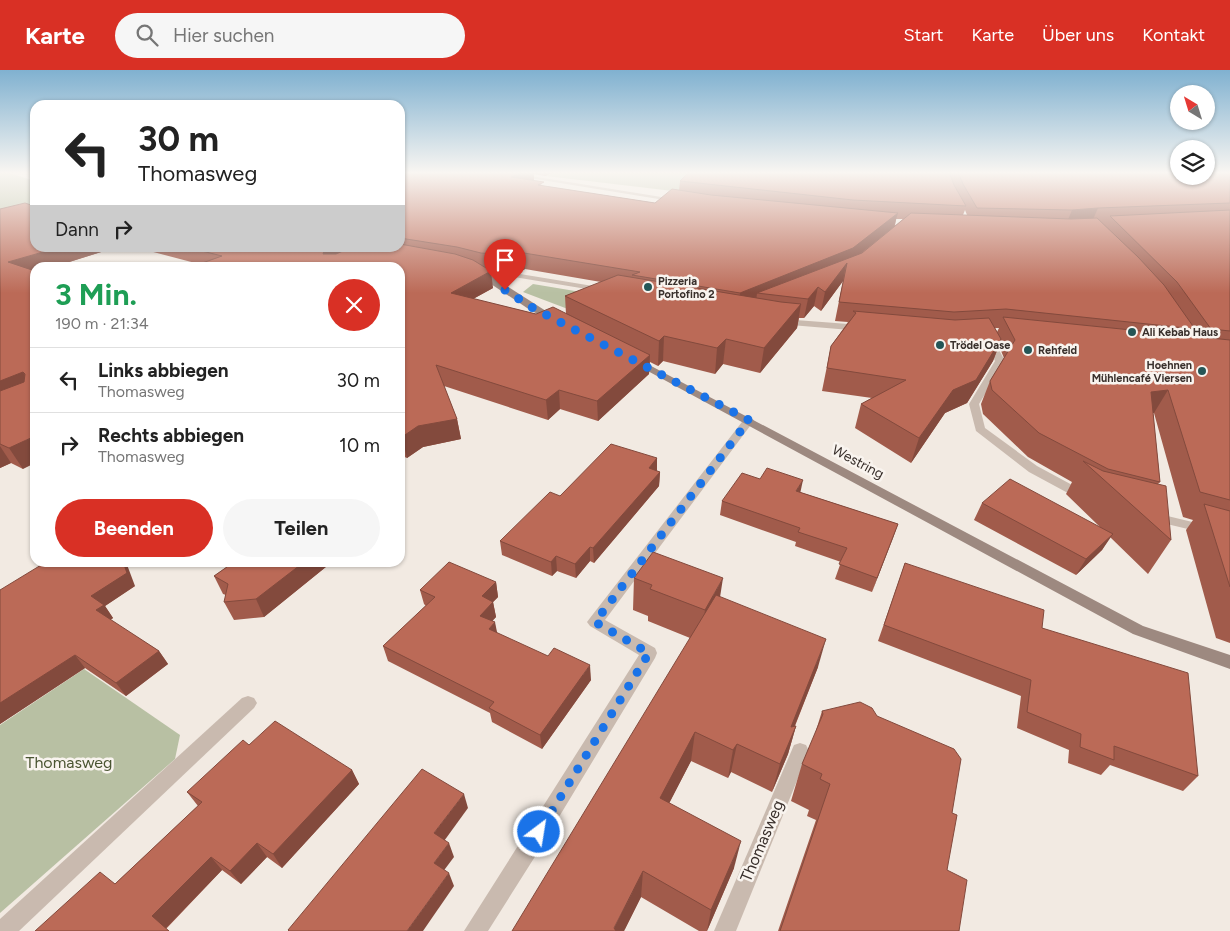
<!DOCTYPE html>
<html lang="de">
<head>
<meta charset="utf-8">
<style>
	:root { --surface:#fff; --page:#f6f6f6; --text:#222; --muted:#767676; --line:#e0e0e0; --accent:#d93025 }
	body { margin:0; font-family:Figtree,sans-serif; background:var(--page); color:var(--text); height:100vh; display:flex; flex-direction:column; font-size:19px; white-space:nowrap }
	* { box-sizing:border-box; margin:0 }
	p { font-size:16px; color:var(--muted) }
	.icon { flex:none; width:28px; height:28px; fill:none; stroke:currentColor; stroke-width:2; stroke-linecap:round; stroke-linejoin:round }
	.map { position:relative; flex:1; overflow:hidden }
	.side { position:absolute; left:30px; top:192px; width:375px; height:305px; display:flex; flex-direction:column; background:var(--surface); border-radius:15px; box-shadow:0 1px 4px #0004 }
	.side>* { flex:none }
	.banner { position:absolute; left:30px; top:30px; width:375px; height:152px; border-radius:15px; box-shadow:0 1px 4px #0004; background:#fff; color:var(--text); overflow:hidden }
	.needle { width:32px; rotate:322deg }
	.tools { position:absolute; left:1170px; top:15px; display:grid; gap:10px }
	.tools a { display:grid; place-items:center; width:45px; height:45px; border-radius:50%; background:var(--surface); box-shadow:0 1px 4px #0004; font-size:25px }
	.pin { position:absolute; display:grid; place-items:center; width:42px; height:42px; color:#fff; margin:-51px -21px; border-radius:50% 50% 50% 0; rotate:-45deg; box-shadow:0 0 5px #0007 }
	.pin .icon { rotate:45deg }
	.me { position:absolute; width:55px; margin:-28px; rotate:31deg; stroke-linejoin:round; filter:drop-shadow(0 0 4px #0008) }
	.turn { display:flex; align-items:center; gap:18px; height:105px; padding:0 25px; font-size:22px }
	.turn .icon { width:65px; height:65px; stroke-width:2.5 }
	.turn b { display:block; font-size:35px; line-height:42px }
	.then { display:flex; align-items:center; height:48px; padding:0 25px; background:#0003; gap:10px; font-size:19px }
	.round { display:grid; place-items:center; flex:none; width:52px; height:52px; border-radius:26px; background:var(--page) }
	.summary { display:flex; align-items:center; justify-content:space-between; height:85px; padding:0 25px }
	h1 { font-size:30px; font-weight:700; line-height:38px; color:#1e9e55 }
	.button { display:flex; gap:10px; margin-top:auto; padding:10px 25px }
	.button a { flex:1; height:58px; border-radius:30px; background:var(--accent); color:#fff; font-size:20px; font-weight:700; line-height:58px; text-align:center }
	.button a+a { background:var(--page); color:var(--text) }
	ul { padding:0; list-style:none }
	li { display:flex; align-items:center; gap:15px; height:65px; padding:0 25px; border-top:1px solid var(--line) }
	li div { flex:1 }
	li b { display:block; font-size:19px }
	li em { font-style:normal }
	header { display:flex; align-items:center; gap:30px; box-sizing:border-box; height:70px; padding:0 25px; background:var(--accent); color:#fff }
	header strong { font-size:24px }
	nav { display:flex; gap:28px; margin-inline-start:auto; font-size:18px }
	.search { width:350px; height:45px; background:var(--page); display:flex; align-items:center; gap:12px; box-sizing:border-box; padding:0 18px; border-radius:28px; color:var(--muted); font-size:19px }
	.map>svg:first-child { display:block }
	.green { fill:#b8c0a3 }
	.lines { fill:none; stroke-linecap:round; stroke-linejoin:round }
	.minor { fill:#c9baaf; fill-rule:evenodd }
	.secondary { fill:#9d8980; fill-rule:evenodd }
	.wall { fill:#a15b4b; fill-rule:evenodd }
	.shaded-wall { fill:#834a3d }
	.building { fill:#bb6a57; stroke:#834a3d }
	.route { stroke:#1a73e8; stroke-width:9; stroke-dasharray:0 16.2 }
	.poi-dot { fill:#255657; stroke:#f9f4ef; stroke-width:2 }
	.labels { text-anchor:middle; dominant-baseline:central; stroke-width:5; stroke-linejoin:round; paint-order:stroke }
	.far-poi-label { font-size:11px; font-weight:bold; fill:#39302c; stroke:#f9f4ef; text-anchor:start }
	.street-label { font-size:14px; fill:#39302c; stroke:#f9f4ef }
	.near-park-label { font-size:16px; fill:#4a5532; stroke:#f9f4ef }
	.near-street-label { font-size:16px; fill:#39302c; stroke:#f9f4ef }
</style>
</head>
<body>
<header>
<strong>Karte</strong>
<div class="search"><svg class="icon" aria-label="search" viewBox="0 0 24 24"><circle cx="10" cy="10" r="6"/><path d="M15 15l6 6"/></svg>Hier suchen</div>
<nav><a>Start</a><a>Karte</a><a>Über uns</a><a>Kontakt</a></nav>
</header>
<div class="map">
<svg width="1230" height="861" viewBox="0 0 1230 861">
	<rect width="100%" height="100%" fill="#f2eae2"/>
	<g class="green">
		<polygon points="0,102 6,102 35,111 35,139 0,139"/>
		<polygon points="554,102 807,102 732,128 546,106"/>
		<polygon points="533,214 581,222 581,244 523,222"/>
		<polygon points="84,599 180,665 175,689 0,843 0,655"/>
	</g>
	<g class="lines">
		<g class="minor">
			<polygon points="492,102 507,102 680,130 677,132"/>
			<polygon points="476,200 514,203 605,218 609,220 605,222 514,207 479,204 475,202"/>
			<polygon points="782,249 862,255 866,258 862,261 779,254 778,252"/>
			<polygon points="989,266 993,269 1005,291 979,334 985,358 1037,396 1087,423 1089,426 1087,429 1079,429 1029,402 976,361 969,334 995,291 985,269"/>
			<polygon points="749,347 754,350 753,352 605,550 655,578 657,583 655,588 536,785 488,861 464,861 639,585 590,556 587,552 590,548 745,348"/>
			<polygon points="1155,443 1230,461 1230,469 1150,450 1149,447"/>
			<polygon points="248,626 254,628 257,633 254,638 19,861 0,861 0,849 242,628"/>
			<polygon points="800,673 806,675 809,681 736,861 714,861 794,675"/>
		</g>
		<g class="secondary">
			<polygon points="476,200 482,200 560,250 553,252 530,240 476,204"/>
			<polygon points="636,288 1143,556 1230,585 1230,599 1133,564 633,293 633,289"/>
		</g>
	</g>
	<g class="wall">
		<path d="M400 102H554L545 106 534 104V111L544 116 655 133 679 121 680 111 689 102H1230V573L1216 568 1186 460 1193 450 1183 447 1154 343H1153L1160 412 1158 414 1171 470 1148 504 1110 467 1102 480 1076 505 974 450 982 433 1100 457 1066 424 1072 412 1028 387 983 344 981 334 990 311 1004 288 999 276 993 291 967 333 945 343 911 393 855 358 861 334 872 328 822 321 831 276 848 252 835 251 843 211 821 241 814 236 804 248H799L797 258 760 303 723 294 715 304 663 291 658 296 650 292 649 304 598 351 560 339 548 350 444 316 457 349 461 369 423 377 407 388 400 385V198L199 194 138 178H400ZM965 140 967 145H963ZM896 149H903L895 156ZM487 199 520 202 525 199 601 212 565 226 566 244H536L473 229 493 218ZM995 258H999L997 262Z"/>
		<polygon points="31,135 114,178 50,198 35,198 23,399 11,393 0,398 0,139"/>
		<polygon points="657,388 657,401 660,402 659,416 594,493 590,491 576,508 557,501 552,506 502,485 500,471 560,426"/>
		<polygon points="760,409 898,454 872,522 835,509 841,492 795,476 796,472 720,445 722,431"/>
		<polygon points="234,492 332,492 264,547 234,550 224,532 226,525 223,524 214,506"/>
		<polygon points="905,493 1042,558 1198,706 1183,721 1110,695 1101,705 1068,693 1069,680 1017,658 1021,626 878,571"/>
		<polygon points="634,508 720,527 818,597 795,656 796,656 788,684 772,722 731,702 728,708 691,691 669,733 734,798 707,861 699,861 641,827 624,861 690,568 648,551 648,546 633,540"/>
		<polygon points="496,512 498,527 493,532 496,547 492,551 497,563 591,610 542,679 492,652 490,643 388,591 383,576 426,536 424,534 420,520"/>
		<polygon points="135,516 105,536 113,548 110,550 159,581 168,594 126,626 85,598 0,654 0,520"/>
		<polygon points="822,641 877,646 952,743 947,800 959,861 778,861 816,750 807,746 809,740 791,731 802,694 814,667"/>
		<polygon points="249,675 352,700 359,714 282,798 267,787 241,814 222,800 166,859 115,814 198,736 187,722"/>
	</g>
	<g class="shaded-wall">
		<polygon points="523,102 534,102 534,111 511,107"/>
		<polygon points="545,102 554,102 545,106"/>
		<polygon points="1098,138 1091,154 1065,157 1072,140"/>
		<polygon points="898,143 894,157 846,195 843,211 821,241 825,222 845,195 757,223 756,232 738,240 740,223"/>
		<polygon points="57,178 114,178 50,198 35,198 35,202 8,192"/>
		<polygon points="332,178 360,178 328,198 323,184 324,181"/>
		<polygon points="524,183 525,199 520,202 519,186"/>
		<polygon points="491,201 493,218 453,240 451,223"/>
		<polygon points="818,217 814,236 804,248 808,229"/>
		<polygon points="801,234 797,258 760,303 764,278"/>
		<polygon points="664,266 663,291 658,296 659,271"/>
		<polygon points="726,269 723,294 715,304 717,278"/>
		<polygon points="1001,269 993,291 967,333 945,343 911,393 919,368 953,320"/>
		<polygon points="650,285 649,304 598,351 597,331"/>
		<polygon points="23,302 34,321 0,335 0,311"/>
		<polygon points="559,320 560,339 548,350 546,330"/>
		<polygon points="1168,320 1154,343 1138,346 1151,322"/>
		<polygon points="457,349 461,369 423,377 407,388 402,367 418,356"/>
		<polygon points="35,366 35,393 23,399 9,378"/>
		<polygon points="0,376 11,393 0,398"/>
		<polygon points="657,388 657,402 649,398"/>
		<polygon points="660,402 659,416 594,493 593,478"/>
		<polygon points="803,410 800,424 796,421"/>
		<polygon points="898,454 893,468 872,522 877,508"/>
		<polygon points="1113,464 1102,480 1076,505 1086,489"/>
		<polygon points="590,477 590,491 576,508 575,494"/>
		<polygon points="556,486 557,501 552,506 551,492"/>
		<polygon points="123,492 126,492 135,516 105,536 113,548 105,554 96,540 91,526"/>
		<polygon points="304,492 332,492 264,547 256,529"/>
		<polygon points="723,508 718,540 701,573 705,540"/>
		<polygon points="496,512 498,527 493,532 496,547 483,561 480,546 482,526"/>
		<polygon points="495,552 498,567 489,559"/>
		<polygon points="826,569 818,597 783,685 791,657"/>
		<polygon points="159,581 168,594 126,626 116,613"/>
		<polygon points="75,585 85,598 0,654 0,633"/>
		<polygon points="590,595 591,610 542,679 540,665"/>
		<polygon points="796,656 788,684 772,722 780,694"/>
		<polygon points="695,662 691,691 658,755 660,728"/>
		<polygon points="737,674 731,702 728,708 733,680"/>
		<polygon points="352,700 359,714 282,798 273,784"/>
		<polygon points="464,724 468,738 439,778 434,763"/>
		<polygon points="741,771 734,798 707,861 711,840"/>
		<polygon points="257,773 267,787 241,814 230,801"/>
		<polygon points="449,773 454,787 439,807 434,793"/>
		<polygon points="211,787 222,800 165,859 152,846"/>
		<polygon points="643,801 641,827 624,861 614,861 614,858"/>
		<polygon points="449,803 454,816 423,861 407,861"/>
	</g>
	<g class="building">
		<polygon points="400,102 523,102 511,107 544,112 538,115 655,133 672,119 711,125 898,143 853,178 740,223 632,205 640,202 524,183 519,186 481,183 457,177 400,168"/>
		<polygon points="689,102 949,102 954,115 966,136 853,130 680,111"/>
		<polygon points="958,102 1179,102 1179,106 1206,106 1206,102 1230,102 1230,133 1098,138 1072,140 977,138 963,114"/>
		<polygon points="25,133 31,135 35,134 35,178 57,178 8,192 35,201 35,347 31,349 35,351 35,366 9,378 0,374 0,321 24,312 25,304 23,302 0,311 0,139"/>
		<polygon points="1230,140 1230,261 1211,259 1177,212 1110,146"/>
		<polygon points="911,143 1071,149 1097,148 1138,187 1164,215 1195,259 1006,239 954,242 839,232 847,193 825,222 818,217 808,229 757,223 862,183"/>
		<polygon points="400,174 455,184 473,190 491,201 451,223 536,244 553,237 650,285 597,331 559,320 546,330 436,295 457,349 418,356 402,367 400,367 400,198 188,198 222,186 190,178 332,178 324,181 323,184 336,184 350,178 400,178"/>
		<polygon points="618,205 781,232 801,234 764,278 726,269 717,278 664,266 659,271 565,226"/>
		<polygon points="853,241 955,250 989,248 1001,269 976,310 953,320 919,368 861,334 906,310 827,298 831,276 856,243"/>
		<polygon points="1003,247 1230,270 1230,430 1200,422 1168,320 1151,322 1160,412 1108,399 1039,363 992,320 990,311 1015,270"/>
		<polygon points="611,374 657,388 649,398 660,402 593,478 590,477 575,494 556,486 551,492 500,471 550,422 560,426"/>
		<polygon points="1083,391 1103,401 1166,416 1171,470"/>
		<polygon points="767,398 803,410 796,421 898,454 877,508 839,494 847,478 798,462 800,458 722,431 742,403 760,409"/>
		<polygon points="1010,409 1113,464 1086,489 982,433"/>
		<polygon points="1204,434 1230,441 1230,517"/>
		<polygon points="653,482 723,508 705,540 650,519 652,515 634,508"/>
		<polygon points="46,492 123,492 127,503 91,526 104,535 96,540 159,581 116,613 75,585 0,633 0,520"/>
		<polygon points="234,492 304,492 256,529 224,532 228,514 214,506"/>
		<polygon points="449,492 496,512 482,526 493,532 480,546 495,552 489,559 548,586 554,578 590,595 540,665 489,638 494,632 383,576 435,527 420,520"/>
		<polygon points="905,493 1044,540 1042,558 1188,603 1198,706 1114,676 1114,690 1080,677 1081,664 1027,642 1031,610 884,555"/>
		<polygon points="716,525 826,569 791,657 796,656 780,694 737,674 733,680 695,662 660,728 741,771 711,840 643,801 614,858 616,861 512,861"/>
		<polygon points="860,632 872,638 877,646 954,679 961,689 952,743 957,745 947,800 967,810 959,861 780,861 830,714 820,709 822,704 802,694 823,644 822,641"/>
		<polygon points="275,651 352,700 273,784 257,773 230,801 211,787 152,846 169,861 35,861 100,802 115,814 202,732 187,722 243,670 249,675"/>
		<polygon points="422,699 464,724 434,763 449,773 434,793 449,803 407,861 289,861 288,860"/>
	</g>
	<linearGradient id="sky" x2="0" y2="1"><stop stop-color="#80b1d0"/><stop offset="0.46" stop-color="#f9f6f2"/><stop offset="1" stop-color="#f9f6f2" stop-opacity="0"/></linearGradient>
	<rect width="1230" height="223" fill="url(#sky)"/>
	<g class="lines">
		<polyline class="route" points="505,220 533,238 749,350 595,552 649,583 539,762"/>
	</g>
	<g class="poi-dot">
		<circle cx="648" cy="217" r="5"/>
		<circle cx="1132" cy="262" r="5"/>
		<circle cx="940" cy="275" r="5"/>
		<circle cx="1028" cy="280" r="5"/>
		<circle cx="1202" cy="301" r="5"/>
	</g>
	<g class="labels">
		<g class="far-poi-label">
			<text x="658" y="211">Pizzeria<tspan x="658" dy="13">Portofino 2</tspan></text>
			<text x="1142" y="262">Ali Kebab Haus</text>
			<text x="950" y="275">Trödel Oase</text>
			<text x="1038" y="280">Rehfeld</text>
			<text x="1192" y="295" text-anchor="end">Hoehnen<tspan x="1192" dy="13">Mühlencafé Viersen</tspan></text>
		</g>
		<g class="street-label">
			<text transform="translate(858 392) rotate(28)">Westring</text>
		</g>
		<g class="near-park-label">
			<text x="69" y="692">Thomasweg</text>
		</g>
		<g class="near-street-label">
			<text transform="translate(762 771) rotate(-67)">Thomasweg</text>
		</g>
	</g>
</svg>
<div class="tools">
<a><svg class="needle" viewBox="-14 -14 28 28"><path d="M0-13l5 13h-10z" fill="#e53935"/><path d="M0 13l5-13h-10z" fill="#767676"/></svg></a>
<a><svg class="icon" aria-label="layers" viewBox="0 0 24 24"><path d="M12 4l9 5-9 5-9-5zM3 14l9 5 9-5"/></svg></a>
</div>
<div class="pin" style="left:505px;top:220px;background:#d93025"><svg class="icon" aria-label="arrive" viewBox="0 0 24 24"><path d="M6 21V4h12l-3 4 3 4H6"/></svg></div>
<svg class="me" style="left:539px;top:762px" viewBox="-20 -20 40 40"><circle r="17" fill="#1a73e8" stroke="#fff" stroke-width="3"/><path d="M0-11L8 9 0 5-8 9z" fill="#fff"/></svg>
<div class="banner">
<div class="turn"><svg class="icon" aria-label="left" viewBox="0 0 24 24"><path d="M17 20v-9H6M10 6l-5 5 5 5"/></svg><div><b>30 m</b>Thomasweg</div></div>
<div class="then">Dann<svg class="icon" aria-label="right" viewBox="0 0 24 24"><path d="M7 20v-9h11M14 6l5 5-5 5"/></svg></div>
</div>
<section class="side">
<div class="summary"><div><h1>3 Min.</h1><p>190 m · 21:34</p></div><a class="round" style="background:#d93025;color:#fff"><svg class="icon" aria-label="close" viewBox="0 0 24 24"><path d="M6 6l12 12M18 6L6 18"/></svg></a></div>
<ul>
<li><svg class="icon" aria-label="left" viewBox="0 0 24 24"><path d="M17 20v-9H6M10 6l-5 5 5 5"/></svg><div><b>Links abbiegen</b><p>Thomasweg</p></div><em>30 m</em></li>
<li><svg class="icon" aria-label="right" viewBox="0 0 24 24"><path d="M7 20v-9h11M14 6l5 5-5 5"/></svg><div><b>Rechts abbiegen</b><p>Thomasweg</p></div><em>10 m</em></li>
</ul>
<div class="button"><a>Beenden</a><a>Teilen</a></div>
</section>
</div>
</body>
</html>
